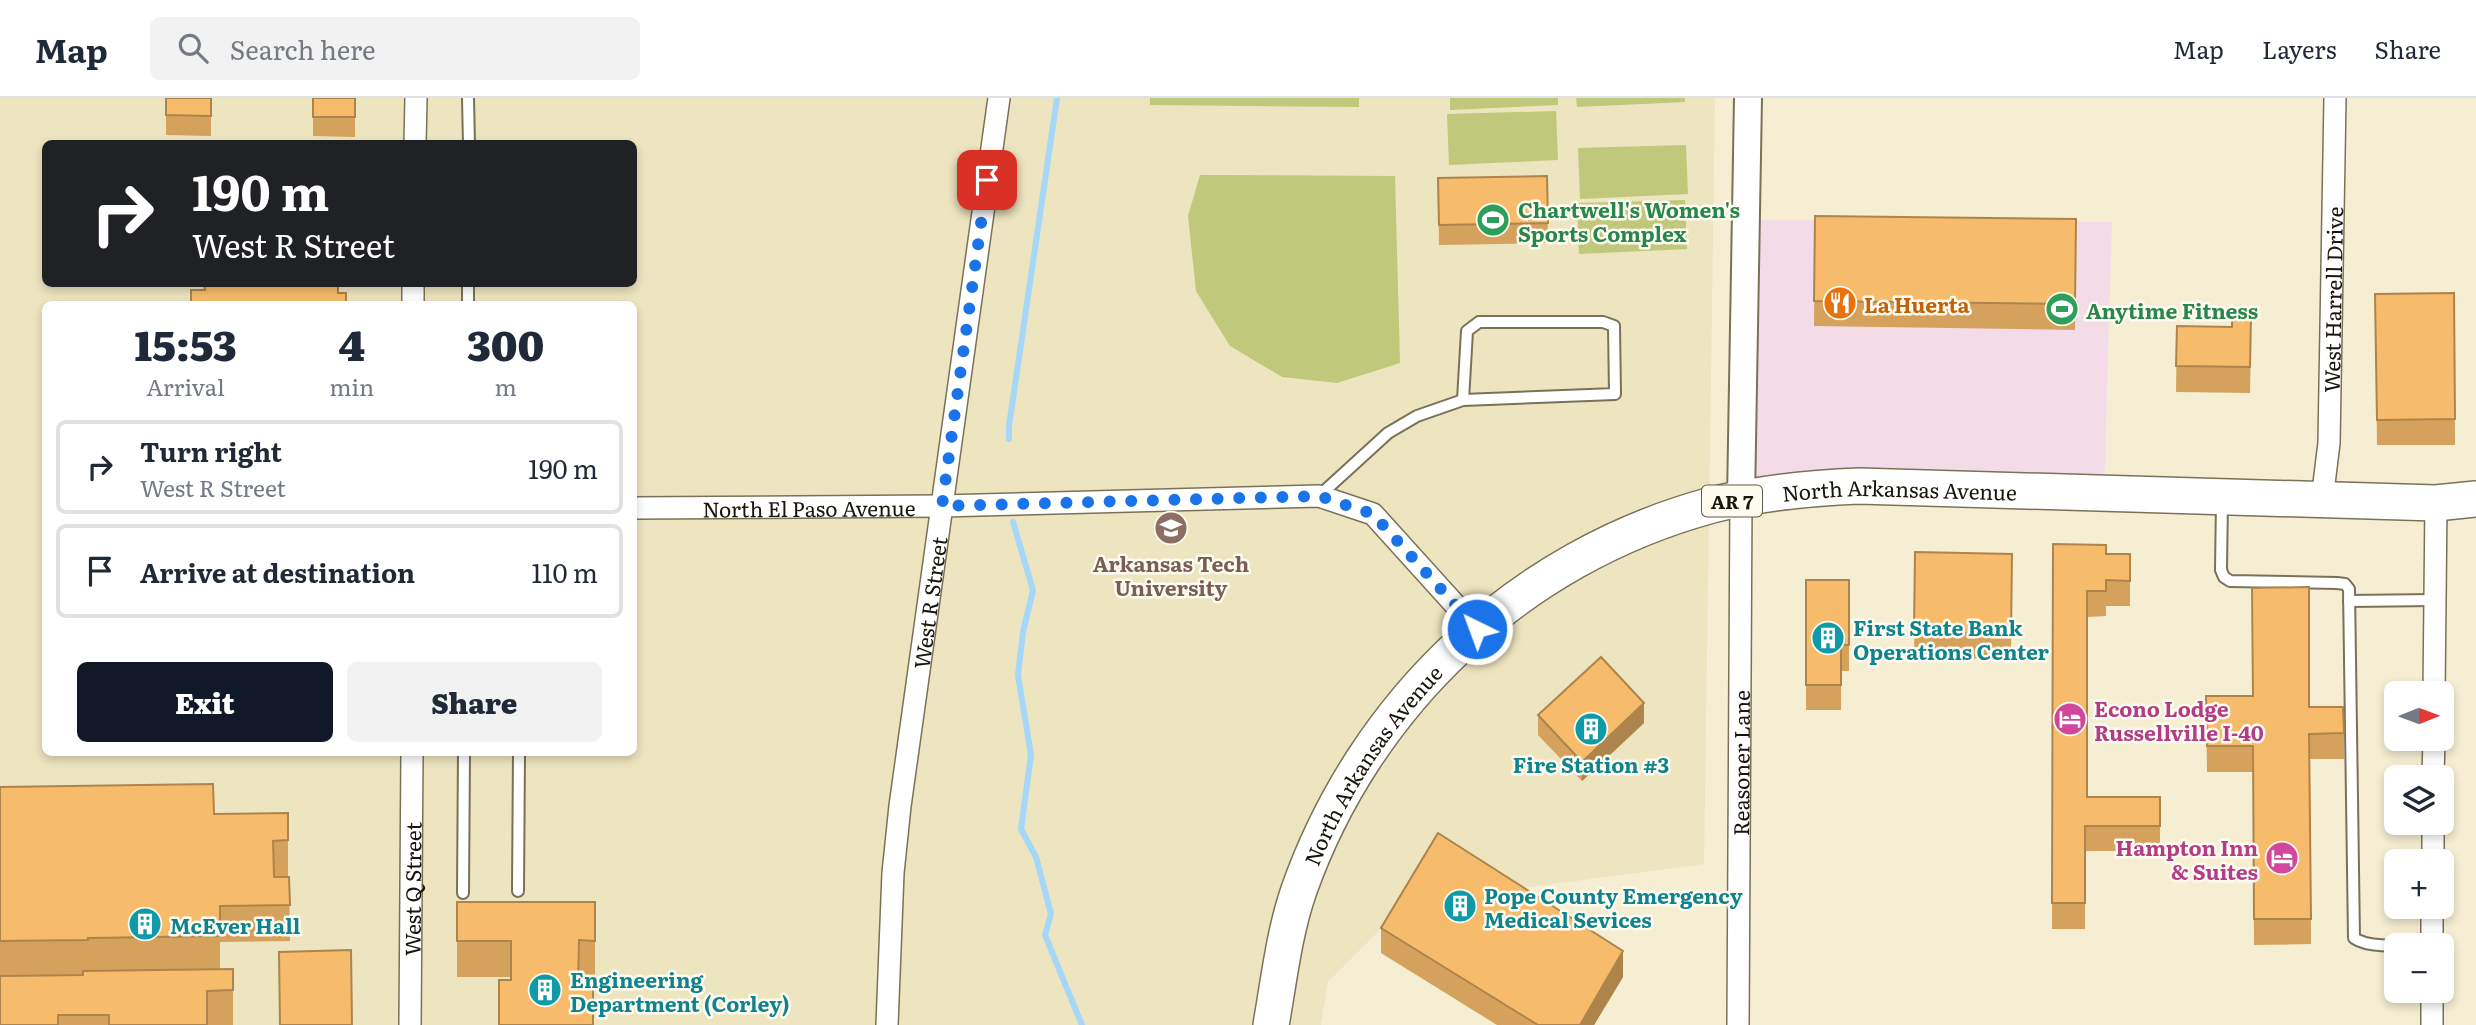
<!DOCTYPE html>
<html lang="en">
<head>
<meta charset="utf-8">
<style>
	:root { --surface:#fff; --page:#f2f2f3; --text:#1f2937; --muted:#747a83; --line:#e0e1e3; --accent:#111827 }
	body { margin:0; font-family:Literata,serif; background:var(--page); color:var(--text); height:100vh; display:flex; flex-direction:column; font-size:26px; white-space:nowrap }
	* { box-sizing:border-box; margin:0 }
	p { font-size:23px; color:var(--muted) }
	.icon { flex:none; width:38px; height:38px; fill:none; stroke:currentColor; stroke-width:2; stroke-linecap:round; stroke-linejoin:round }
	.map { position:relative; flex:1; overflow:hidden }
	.sheet { position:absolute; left:42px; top:203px; width:595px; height:455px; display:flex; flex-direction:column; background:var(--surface); border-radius:10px; box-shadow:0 4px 10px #0003 }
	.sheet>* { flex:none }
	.top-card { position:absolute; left:42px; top:42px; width:595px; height:147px; border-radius:10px; box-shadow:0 4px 10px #0003; background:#202124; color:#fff; overflow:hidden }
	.needle { width:46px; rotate:89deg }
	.controls { position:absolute; left:2384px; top:583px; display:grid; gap:14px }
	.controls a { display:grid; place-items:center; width:70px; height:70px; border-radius:10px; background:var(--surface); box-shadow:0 4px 10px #0003; font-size:35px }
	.pin { position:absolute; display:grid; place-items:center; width:60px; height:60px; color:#fff; margin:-30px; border-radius:14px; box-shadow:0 4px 10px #0006 }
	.me { position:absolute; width:77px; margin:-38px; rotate:318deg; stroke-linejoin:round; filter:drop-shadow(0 0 5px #0008) }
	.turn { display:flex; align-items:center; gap:24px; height:147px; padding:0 35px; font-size:32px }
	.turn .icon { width:91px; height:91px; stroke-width:2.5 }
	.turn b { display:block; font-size:49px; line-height:60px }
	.eta { display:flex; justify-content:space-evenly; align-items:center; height:119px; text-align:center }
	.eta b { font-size:42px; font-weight:800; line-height:49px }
	.button { display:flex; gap:14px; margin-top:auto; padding:14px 35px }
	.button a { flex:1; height:80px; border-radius:10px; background:var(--accent); color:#fff; font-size:28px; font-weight:800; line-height:80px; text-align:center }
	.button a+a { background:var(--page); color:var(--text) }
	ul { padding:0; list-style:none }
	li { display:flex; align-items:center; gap:21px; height:94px; margin:0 14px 10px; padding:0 21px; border:4px solid var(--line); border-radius:10px }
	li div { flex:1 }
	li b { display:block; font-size:26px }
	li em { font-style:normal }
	header { display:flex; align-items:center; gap:42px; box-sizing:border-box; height:98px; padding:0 35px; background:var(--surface); border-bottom:2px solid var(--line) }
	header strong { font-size:33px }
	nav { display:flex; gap:38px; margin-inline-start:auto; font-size:24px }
	.search { width:490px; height:63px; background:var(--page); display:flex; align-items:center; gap:18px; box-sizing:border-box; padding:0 24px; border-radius:10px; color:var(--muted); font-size:26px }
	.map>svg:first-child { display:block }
	.commercial { fill:#f3dce8 }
	.built { fill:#ede4c0; fill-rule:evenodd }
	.pitch { fill:#bfc87b }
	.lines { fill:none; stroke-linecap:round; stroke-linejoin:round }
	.stream { stroke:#a5d7fa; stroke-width:6 }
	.service-casing { stroke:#797259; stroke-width:14 }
	.minor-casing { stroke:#797259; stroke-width:24 }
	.tertiary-casing { stroke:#797259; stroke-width:30 }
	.trunk-casing { stroke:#797259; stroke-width:38 }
	.service { stroke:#fff; stroke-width:10 }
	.minor { stroke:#fff; stroke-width:21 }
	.tertiary { stroke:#fff; stroke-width:26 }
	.trunk { stroke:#fff; stroke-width:35 }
	.wall { fill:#d4a25c }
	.shaded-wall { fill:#ad844b }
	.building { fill:#f7bc6b; stroke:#ad844b; stroke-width:2 }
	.route { stroke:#1a73e8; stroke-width:12; stroke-dasharray:0 21.6 }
	.labels { text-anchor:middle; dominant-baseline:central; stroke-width:5; stroke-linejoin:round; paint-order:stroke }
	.shield { fill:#fefbf0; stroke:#5d5a50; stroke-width:2 }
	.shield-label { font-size:19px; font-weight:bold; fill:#18150b }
	.leisure-label { font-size:21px; font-weight:bold; fill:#27864d; stroke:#fefbf0; text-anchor:start }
	.street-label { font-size:21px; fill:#18150b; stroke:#fefbf0 }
	.food-label { font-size:21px; font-weight:bold; fill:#c56008; stroke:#fefbf0; text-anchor:start }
	.education-label { font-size:21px; font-weight:bold; fill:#785e54; stroke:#fefbf0 }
	.culture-label { font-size:21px; font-weight:bold; fill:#0d838f; stroke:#fefbf0; text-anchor:start }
	.hotel-label { font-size:21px; font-weight:bold; fill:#b23c85; stroke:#fefbf0; text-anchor:start }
</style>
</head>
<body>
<header>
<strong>Map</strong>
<div class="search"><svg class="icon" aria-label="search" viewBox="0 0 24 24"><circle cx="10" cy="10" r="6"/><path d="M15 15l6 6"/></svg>Search here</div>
<nav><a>Map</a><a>Layers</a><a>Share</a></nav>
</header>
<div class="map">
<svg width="2476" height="927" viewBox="0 0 2476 927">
	<rect width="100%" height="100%" fill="#f5eed2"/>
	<polygon class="commercial" points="1745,122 2112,124 2104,395 1741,401"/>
	<path class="built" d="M0 0H1715L1704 766 1407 805 1328 884 1321 927H0ZM46 46H634V186H46ZM46 206H634V654H46Z"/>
	<g class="pitch">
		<polygon points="1150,0 1359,0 1359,9 1150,7"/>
		<polygon points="1450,0 1558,0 1558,7 1450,12"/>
		<polygon points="1576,0 1685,0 1685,4 1577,9"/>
		<polygon points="1556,13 1558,62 1449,67 1447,16"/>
		<polygon points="1686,47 1688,96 1580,101 1578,50"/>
		<polygon points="1200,77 1395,78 1400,265 1337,285 1282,279 1230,248 1196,193 1188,118"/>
		<polygon points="1685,102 1687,151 1579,156 1577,105"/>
	</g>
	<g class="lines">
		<g class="stream">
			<polyline points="1009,341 1009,328 1057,0"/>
			<polyline points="1013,424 1033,492 1023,534 1018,577 1031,657 1021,731 1036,759 1051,816 1045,837 1082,927"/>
		</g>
		<defs>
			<g id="service">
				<polyline points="468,0 469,46"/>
				<polyline points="468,206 468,186"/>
				<polyline points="1319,398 1388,335 1417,318 1463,302 1615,296 1614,228 1603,224 1479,224 1467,233 1463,302"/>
				<path d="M2222 402 2221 472 2224 479 2230 483 2337 485 2345 486 2349 491 2354 840C2371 852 2411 846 2432 846"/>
				<polyline points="2349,503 2435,502"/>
				<polyline points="518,793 519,654"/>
				<polyline points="463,795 464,654"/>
			</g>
			<g id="minor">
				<polyline points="415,46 416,0"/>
				<polyline points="413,186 413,206"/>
				<path id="s1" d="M2322 402 2329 345 2335 0"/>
				<path id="s2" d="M634 410 942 408 1319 398 1373 416 1477 531"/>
				<polyline points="2434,595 2436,405"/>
				<polyline points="2433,679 2434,640"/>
				<polyline points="2433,763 2433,724"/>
				<polyline points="2432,847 2432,808"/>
				<path id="s3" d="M410 927 412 654"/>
				<path id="s4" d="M887 927 893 775 900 708 999 0"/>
				<path id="s5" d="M1738 927 1741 401"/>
				<polyline points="2432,927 2432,892"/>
			</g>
			<polyline id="tertiary" points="1741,401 1748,0"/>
			<g id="trunk">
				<path id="s6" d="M1271 927C1279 882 1284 835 1299 792 1365 605 1519 459 1712 407 1760 395 1809 390 1859 388L2436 405 2476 401"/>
			</g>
		</defs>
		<use href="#service" class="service-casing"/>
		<use href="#minor" class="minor-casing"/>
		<use href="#tertiary" class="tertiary-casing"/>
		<use href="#trunk" class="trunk-casing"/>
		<use href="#service" class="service"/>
		<use href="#minor" class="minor"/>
		<use href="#tertiary" class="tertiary"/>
		<use href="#trunk" class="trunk"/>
	</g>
	<g class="wall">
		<polygon points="166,0 211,0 211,38 166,37"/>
		<polygon points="313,0 355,0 355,39 313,38"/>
		<polygon points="1547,78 1548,145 1439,147 1438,80"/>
		<polygon points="1815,118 2076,121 2075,232 1814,228"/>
		<polygon points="2454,195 2455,347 2377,347 2375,196"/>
		<polygon points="2177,228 2251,243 2250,295 2176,294"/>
		<polygon points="2053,446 2106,456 2130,456 2130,508 2106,508 2106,518 2087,519 2087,699 2160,699 2160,753 2085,753 2085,831 2052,831"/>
		<polygon points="1915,454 2012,456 2011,561 1914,560"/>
		<polygon points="1806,482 1849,482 1849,573 1841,573 1841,612 1806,612"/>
		<polygon points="2206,598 2309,609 2344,635 2344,661 2310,661 2311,846 2254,847 2253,674 2207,674"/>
		<polygon points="1538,617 1644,625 1582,683 1538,637"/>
		<polygon points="0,689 214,716 288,715 288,778 274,779 289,779 290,843 220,844 220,872 233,871 233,927 0,927"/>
		<polygon points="457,804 595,804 595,878 579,878 579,885 593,927 511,879 457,879"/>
		<polygon points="1381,830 1623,879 1594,927 1497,927 1381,855"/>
	</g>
	<g class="shaded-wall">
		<polygon points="1644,605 1644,625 1582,683 1582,664"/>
		<polygon points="1623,853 1623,879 1594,927 1580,927"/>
	</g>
	<g class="building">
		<polygon points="166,0 211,0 211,18 166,17"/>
		<rect x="313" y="0" width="42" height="19"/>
		<polygon points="1547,78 1548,125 1439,127 1438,80"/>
		<polygon points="1815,118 2076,121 2075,206 1814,203"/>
		<polygon points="204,186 338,186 338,195 346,195 346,206 191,206 191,192 205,192"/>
		<polygon points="2454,195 2455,321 2377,322 2375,196"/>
		<polygon points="2232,218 2251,218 2250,269 2176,268 2177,228 2232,229"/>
		<polygon points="2053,446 2106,447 2106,456 2130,456 2130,483 2106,482 2106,493 2087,493 2087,699 2160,699 2160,728 2085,728 2085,805 2052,805"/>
		<polygon points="1915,454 2012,456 2011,536 1914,535"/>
		<polygon points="1806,482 1849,482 1849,547 1841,547 1841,587 1806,587"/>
		<polygon points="2309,489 2309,609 2343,609 2344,635 2309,636 2311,821 2254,821 2253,648 2207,648 2206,598 2253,598 2252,490"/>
		<polygon points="1601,559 1644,605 1582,664 1538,617"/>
		<polygon points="213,686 214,716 288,715 288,742 273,743 274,779 289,779 290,807 220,808 220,838 88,840 88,842 0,843 0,689"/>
		<polygon points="1438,735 1623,853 1580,927 1538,927 1381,830"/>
		<polygon points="457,804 595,804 595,843 579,842 578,885 593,885 593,927 499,927 499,882 511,882 511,843 457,843"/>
		<polygon points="351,852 352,927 280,927 279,854"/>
		<polygon points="233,871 233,892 207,893 207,927 109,927 109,917 58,917 58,927 0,927 0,878 83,877 83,873"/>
	</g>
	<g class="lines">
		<polyline class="route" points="987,82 942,408 1319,398 1373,416 1477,531"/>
	</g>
	<defs>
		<symbol id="stadium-disc" viewBox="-11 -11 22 22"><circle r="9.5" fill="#2e9e5b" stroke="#fefbf0"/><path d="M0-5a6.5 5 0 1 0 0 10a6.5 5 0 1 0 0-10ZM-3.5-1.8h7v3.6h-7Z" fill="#fff"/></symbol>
		<symbol id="restaurant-disc" viewBox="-11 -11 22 22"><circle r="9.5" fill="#e8710a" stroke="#fefbf0"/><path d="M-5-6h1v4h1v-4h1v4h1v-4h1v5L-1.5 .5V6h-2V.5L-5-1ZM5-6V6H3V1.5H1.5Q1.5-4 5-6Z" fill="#fff"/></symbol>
		<symbol id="university-disc" viewBox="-11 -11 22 22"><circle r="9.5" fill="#8d6e63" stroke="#fefbf0"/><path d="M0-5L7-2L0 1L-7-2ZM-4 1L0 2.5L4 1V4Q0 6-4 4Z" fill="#fff"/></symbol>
		<symbol id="building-disc" viewBox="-11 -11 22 22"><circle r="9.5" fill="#0f9aa8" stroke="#fefbf0"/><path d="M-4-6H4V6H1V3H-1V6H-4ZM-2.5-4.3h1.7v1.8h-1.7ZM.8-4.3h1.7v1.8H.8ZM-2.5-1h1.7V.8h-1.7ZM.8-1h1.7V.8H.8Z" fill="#fff"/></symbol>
		<symbol id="hotel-disc" viewBox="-11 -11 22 22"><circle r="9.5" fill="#d1479c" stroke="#fefbf0"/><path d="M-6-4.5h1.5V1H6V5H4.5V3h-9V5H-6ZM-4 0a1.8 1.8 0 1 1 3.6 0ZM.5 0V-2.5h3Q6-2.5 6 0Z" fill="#fff"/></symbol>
	</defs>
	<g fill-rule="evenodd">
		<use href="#stadium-disc" x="1474" y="103" width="38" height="38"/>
		<use href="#restaurant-disc" x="1821" y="186" width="38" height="38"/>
		<use href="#stadium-disc" x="2043" y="192" width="38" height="38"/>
		<use href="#university-disc" x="1152" y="411" width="38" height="38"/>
		<use href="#building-disc" x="1809" y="521" width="38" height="38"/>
		<use href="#hotel-disc" x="2051" y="602" width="38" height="38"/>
		<use href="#building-disc" x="1572" y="612" width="38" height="38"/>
		<use href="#hotel-disc" x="2263" y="741" width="38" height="38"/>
		<use href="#building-disc" x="1441" y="789" width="38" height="38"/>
		<use href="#building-disc" x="126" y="807" width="38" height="38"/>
		<use href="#building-disc" x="526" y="873" width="38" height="38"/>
	</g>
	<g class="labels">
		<rect class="shield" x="1702" y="387.5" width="60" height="31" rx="5"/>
		<g class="shield-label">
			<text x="1732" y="403">AR 7</text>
		</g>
		<g class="leisure-label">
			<text x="1518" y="110">Chartwell's Women's<tspan x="1518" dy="24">Sports Complex</tspan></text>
			<text x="2086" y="211">Anytime Fitness</text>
		</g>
		<g class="street-label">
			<text stroke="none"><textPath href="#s1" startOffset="201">West Harrell Drive</textPath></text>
			<text stroke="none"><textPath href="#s6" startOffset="914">North Arkansas Avenue</textPath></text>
			<text stroke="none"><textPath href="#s2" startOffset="175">North El Paso Avenue</textPath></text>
			<text stroke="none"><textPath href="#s4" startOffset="425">West R Street</textPath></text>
			<text stroke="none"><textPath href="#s5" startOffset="262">Reasoner Lane</textPath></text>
			<text stroke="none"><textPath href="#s6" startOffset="284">North Arkansas Avenue</textPath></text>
			<text stroke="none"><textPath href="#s3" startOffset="136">West Q Street</textPath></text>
		</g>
		<g class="food-label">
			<text x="1864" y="205">La Huerta</text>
		</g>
		<g class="education-label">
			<text x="1171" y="464">Arkansas Tech<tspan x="1171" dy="24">University</tspan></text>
		</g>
		<g class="culture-label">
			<text x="1853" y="528">First State Bank<tspan x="1853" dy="24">Operations Center</tspan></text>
			<text x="1591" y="665" text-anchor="middle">Fire Station #3</text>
			<text x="1484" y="796">Pope County Emergency<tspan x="1484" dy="24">Medical Sevices</tspan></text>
			<text x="170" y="826">McEver Hall</text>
			<text x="570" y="880">Engineering<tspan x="570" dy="24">Department (Corley)</tspan></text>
		</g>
		<g class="hotel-label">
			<text x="2094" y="609">Econo Lodge<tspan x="2094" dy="24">Russellville I-40</tspan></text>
			<text x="2258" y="748" text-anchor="end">Hampton Inn<tspan x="2258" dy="24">&amp; Suites</tspan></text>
		</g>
	</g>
</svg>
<div class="controls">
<a><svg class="needle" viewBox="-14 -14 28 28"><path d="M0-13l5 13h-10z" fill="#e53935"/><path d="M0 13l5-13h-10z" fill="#747a83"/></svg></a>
<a><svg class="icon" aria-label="layers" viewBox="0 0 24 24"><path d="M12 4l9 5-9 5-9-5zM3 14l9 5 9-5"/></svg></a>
<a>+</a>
<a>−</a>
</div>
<div class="pin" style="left:987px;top:82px;background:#d93025"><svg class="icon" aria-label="arrive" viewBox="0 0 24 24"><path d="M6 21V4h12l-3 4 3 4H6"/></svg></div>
<svg class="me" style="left:1477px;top:531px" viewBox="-20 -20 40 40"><circle r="17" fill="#1a73e8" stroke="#fff" stroke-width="3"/><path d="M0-11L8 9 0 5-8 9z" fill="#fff"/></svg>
<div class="top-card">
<div class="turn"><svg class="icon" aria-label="right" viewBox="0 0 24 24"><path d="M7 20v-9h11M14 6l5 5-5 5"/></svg><div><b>190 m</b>West R Street</div></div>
</div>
<section class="sheet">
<div class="eta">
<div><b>15:53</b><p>Arrival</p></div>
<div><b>4</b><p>min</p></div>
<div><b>300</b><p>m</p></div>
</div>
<ul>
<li><svg class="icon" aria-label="right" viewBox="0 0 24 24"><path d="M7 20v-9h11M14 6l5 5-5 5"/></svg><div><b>Turn right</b><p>West R Street</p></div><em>190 m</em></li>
<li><svg class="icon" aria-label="arrive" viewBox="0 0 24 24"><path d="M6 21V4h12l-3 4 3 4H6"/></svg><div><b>Arrive at destination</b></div><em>110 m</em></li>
</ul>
<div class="button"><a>Exit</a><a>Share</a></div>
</section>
</div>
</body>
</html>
